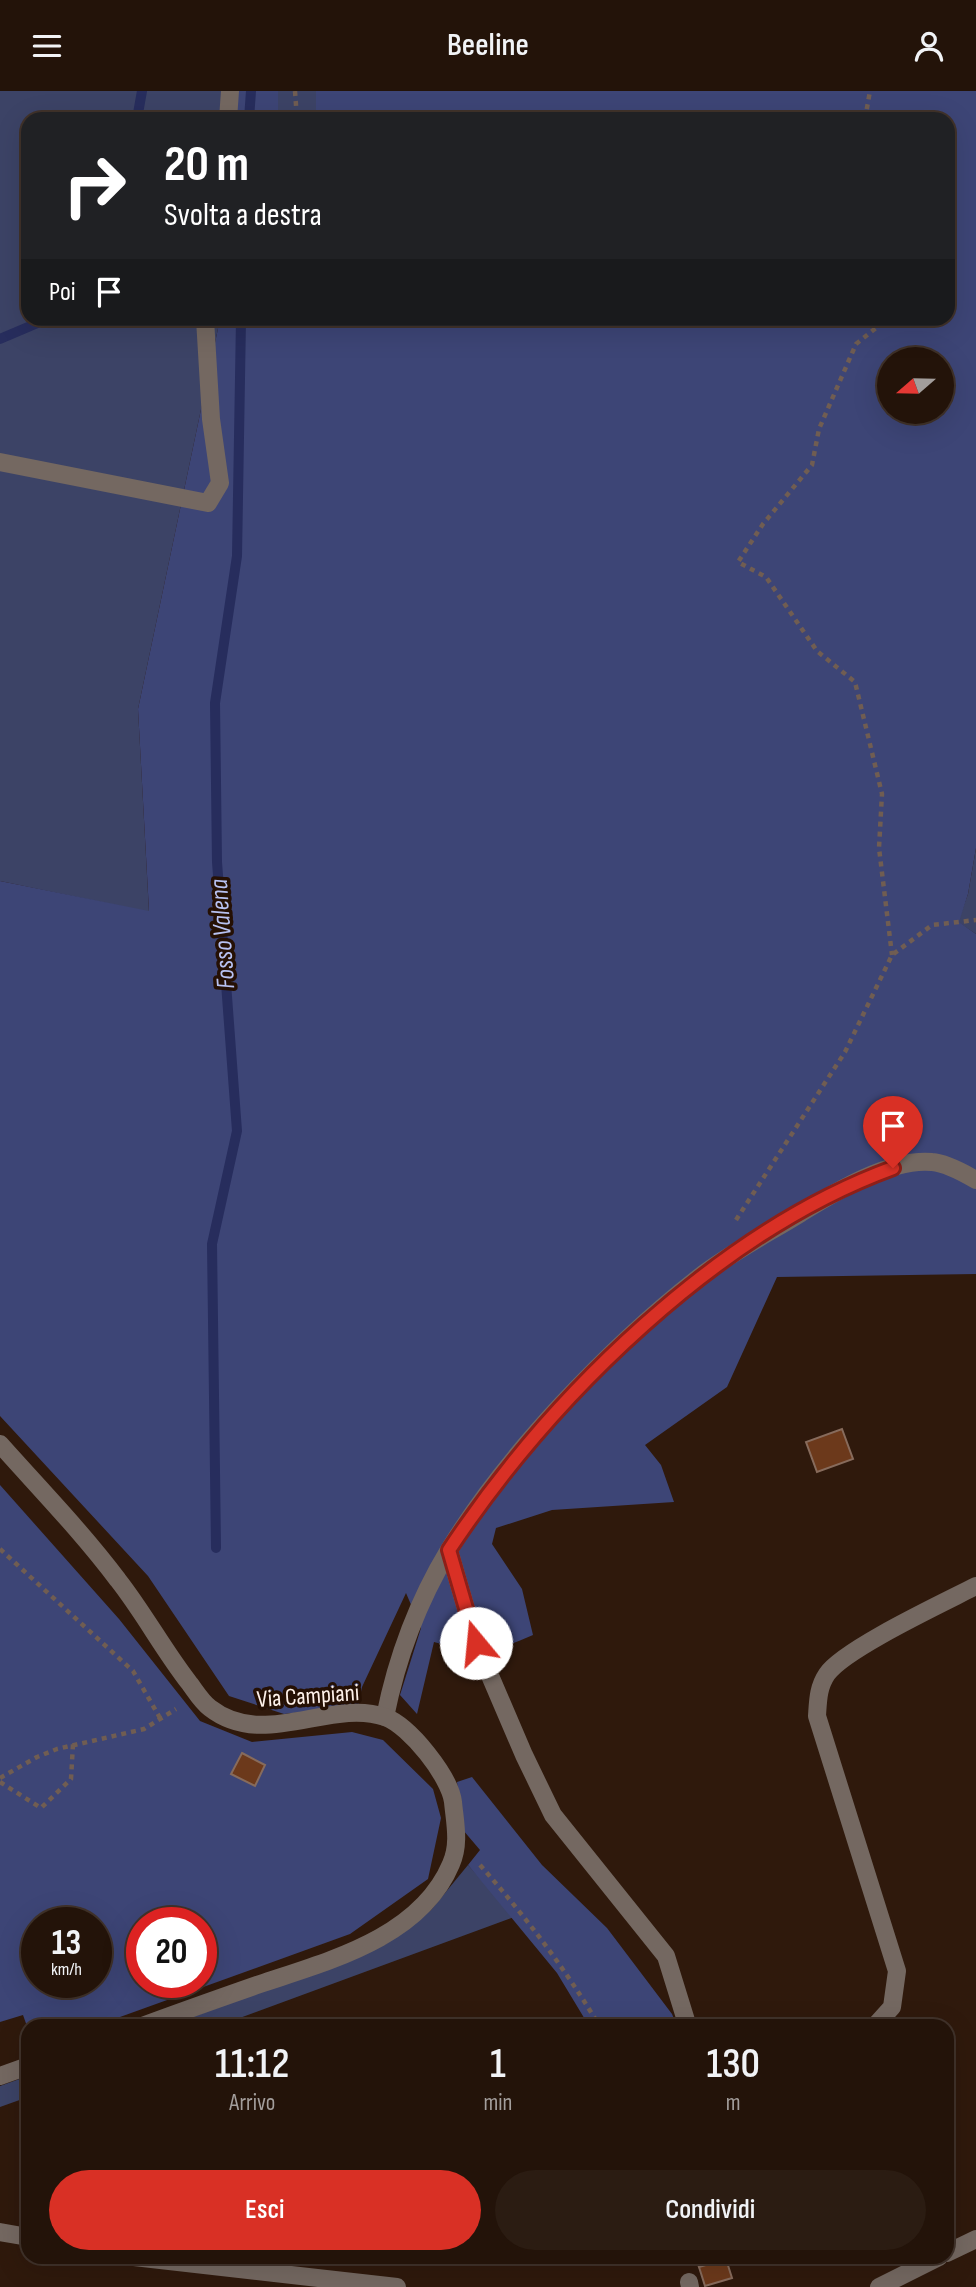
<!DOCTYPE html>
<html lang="it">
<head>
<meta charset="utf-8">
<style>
	:root { --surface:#231309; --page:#2b1c12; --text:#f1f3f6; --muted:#a39e9c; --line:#40322a; --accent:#d93025 }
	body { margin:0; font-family:"Sofia Sans Condensed",sans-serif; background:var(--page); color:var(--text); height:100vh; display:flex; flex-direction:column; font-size:26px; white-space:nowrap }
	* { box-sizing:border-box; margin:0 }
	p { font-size:23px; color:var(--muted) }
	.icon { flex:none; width:38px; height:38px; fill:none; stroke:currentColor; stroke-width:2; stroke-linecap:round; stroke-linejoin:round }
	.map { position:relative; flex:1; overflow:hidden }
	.drawer { position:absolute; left:21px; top:1928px; width:933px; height:245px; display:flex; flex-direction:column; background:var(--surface); border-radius:21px; box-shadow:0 7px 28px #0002,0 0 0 2px var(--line) }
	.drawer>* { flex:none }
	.banner { position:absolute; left:21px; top:21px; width:934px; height:214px; border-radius:21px; box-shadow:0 7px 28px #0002,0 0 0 2px var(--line); background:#202124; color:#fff; overflow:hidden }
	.needle { width:46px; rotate:250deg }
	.fabs { position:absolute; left:877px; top:256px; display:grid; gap:14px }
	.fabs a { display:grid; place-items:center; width:77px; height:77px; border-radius:50%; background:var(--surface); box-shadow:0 7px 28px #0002,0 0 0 2px var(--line); font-size:35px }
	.speed { position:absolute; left:21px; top:1816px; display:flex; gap:14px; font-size:35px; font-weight:700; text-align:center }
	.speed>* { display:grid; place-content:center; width:91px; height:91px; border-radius:50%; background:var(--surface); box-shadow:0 7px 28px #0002,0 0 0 2px var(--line); line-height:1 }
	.speed small { font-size:18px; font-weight:400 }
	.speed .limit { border:10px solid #d22; background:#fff; color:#111 }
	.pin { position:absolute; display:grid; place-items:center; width:60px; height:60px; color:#fff; margin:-72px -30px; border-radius:50% 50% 50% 0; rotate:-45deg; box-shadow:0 0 7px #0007 }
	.pin .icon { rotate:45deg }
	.me { position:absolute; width:77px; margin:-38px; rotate:343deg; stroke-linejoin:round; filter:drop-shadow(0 0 5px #0008) }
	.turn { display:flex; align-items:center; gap:24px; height:147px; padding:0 28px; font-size:32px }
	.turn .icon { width:91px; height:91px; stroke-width:2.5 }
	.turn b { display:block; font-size:49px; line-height:60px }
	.then { display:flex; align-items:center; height:66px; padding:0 28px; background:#0003; gap:14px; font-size:26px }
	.eta { display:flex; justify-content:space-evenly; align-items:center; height:119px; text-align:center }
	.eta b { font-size:42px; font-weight:600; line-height:49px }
	.cta { display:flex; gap:14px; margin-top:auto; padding:14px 28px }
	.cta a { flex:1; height:80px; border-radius:42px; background:var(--accent); color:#fff; font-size:28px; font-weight:600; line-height:80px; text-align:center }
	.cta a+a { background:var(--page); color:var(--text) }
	header { display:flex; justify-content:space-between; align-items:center; height:91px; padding:0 28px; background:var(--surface); font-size:32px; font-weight:600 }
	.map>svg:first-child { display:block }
	.green { fill:#3c4366 }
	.forest { fill:#3d4576; fill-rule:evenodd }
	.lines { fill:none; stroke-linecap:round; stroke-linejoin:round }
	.stream { stroke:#272d5d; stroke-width:10 }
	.building { fill:#6c391b; stroke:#876b5c; stroke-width:2 }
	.path { stroke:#705d52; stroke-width:4.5; stroke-dasharray:5 5; stroke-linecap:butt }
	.service { stroke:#746861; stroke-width:18 }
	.minor { stroke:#746861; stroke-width:18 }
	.route-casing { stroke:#8d1f18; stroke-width:18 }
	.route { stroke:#d93025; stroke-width:12 }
	.labels { text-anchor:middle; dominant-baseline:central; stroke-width:7; stroke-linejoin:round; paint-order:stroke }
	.street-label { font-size:24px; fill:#fef1ea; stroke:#251004 }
	.water-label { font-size:26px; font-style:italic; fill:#b8c2f2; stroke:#251004 }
</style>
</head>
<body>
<header><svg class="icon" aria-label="menu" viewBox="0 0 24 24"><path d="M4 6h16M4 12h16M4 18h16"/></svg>Beeline<svg class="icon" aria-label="person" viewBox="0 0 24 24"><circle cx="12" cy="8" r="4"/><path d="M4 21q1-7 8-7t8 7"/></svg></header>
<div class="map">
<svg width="976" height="2196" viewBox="0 0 976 2196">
	<rect width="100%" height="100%" fill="#2f190c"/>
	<g class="green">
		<polygon points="0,0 238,0 236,28 28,28 28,228 220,228 138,618 149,821 0,790"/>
		<rect x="278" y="0" width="38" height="28"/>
		<polygon points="976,757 976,843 958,831 968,803"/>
		<polygon points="468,1774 514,1826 218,1935 162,1936 386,1853 431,1819"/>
		<polygon points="28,1985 28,2006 0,2016 0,1995"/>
	</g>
	<g class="forest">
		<polygon points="238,0 278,0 278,28 236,28"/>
		<path d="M316 0H976V757L968 803 959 831 976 843V1183L777 1186 727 1296 645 1354 661 1374 674 1411 552 1419 496 1437 492 1453 522 1498 533 1544C489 1563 481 1564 434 1551L417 1623 400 1604 421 1537 406 1502 362 1596 358 1615 284 1623 229 1605 148 1485 0 1325V790L149 820 138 618 220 228H948V28H316ZM889 268H942V320H889Z"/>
		<path d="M0 1394 119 1528 200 1630 252 1651 352 1641 383 1649 433 1698 441 1727 428 1788 350 1843 95 1935 28 1936V1938L23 1924 0 1931ZM37 1832H96V1892H37ZM142 1832H201V1892H142Z"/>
		<polygon points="472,1686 542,1774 607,1837 672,1923 677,1935 589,1935 557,1882 468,1774 480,1759 463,1739 457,1691"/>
	</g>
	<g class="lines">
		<g class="stream">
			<polyline points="137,28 142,0"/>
			<polyline points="249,28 251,0"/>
			<polyline points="0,248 47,228"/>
			<polyline points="216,1457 212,1153 237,1040 217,771 215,612 237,465 241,228"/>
		</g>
	</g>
	<g class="building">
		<polygon points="842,1338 853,1368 817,1381 806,1351"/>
		<polygon points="242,1662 265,1674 255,1695 231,1683"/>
		<polygon points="696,2166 725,2166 726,2168 699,2176"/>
		<polygon points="726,2168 732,2187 705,2195 699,2176"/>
	</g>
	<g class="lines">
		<g class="path">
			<polyline points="295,0 297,28"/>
			<polyline points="865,28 870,0"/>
			<polyline points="878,228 876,237 856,253 819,338 812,374 763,433 738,471 766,486 817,560 855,591 882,703 879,757 892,864"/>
			<polyline points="736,1129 845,961 892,864 932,834 976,829"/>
			<polyline points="0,1458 133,1580 160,1627"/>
			<polyline points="0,1687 37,1666 57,1658 144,1638 176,1618"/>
			<polyline points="0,1691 41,1717 71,1688 73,1653"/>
			<path d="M480 1774C525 1825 565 1877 600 1936"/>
		</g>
		<g class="service">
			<polyline points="228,28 230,0"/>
			<polyline points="0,371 208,412 220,392 211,328 205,228"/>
			<polyline points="449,1459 476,1552 524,1664 553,1724 666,1865 688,1936"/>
			<path d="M385 1626C397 1566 417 1512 449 1459 506 1364 610 1256 698 1187 730 1162 767 1143 801 1122 835 1101 890 1067 932 1071 946 1072 964 1082 976 1089"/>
			<path d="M874 1936 892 1916 897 1880 817 1625C818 1610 818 1596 827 1583 844 1558 945 1511 976 1495"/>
		</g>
		<g class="minor">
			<path d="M0 1353C40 1398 82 1441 118 1489 144 1522 164 1560 190 1593 196 1601 202 1611 210 1617 264 1659 330 1607 385 1626 410 1635 450 1686 453 1711 455 1732 460 1753 451 1773 420 1847 328 1870 260 1893 220 1907 180 1921 140 1936"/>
			<polyline points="0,1985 28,1975"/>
			<polyline points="0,2141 28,2146"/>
			<polyline points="947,2162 976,2148"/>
			<polyline points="134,2166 397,2196"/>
			<polyline points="689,2191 690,2196"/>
			<polyline points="879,2196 939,2166"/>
		</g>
	</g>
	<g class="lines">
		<defs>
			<path id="route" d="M476 1552 449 1459C551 1305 718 1141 893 1077"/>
		</defs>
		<use href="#route" class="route-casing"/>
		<use href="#route" class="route"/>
	</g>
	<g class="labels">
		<g class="street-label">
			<text transform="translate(308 1605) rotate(-4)">Via Campiani</text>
		</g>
		<g class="water-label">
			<text transform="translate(223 843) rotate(-94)">Fosso Valena</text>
		</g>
	</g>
</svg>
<div class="fabs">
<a><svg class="needle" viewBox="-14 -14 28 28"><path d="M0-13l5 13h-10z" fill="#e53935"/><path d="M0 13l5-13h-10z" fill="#a39e9c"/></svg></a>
</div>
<div class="speed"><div>13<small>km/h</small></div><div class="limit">20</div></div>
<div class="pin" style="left:893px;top:1077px;background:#d93025"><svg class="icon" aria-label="arrive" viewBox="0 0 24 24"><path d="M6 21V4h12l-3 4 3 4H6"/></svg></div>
<svg class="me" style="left:476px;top:1552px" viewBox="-20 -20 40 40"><circle r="19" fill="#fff"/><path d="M0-13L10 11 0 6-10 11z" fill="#d93025"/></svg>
<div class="banner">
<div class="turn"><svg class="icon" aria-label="right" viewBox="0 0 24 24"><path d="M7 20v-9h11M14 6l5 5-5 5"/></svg><div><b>20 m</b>Svolta a destra</div></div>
<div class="then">Poi<svg class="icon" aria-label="arrive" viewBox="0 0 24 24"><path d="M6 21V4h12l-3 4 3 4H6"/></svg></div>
</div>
<section class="drawer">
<div class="eta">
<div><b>11:12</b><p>Arrivo</p></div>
<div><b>1</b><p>min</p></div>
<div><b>130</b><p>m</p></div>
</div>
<div class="cta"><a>Esci</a><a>Condividi</a></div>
</section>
</div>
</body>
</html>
